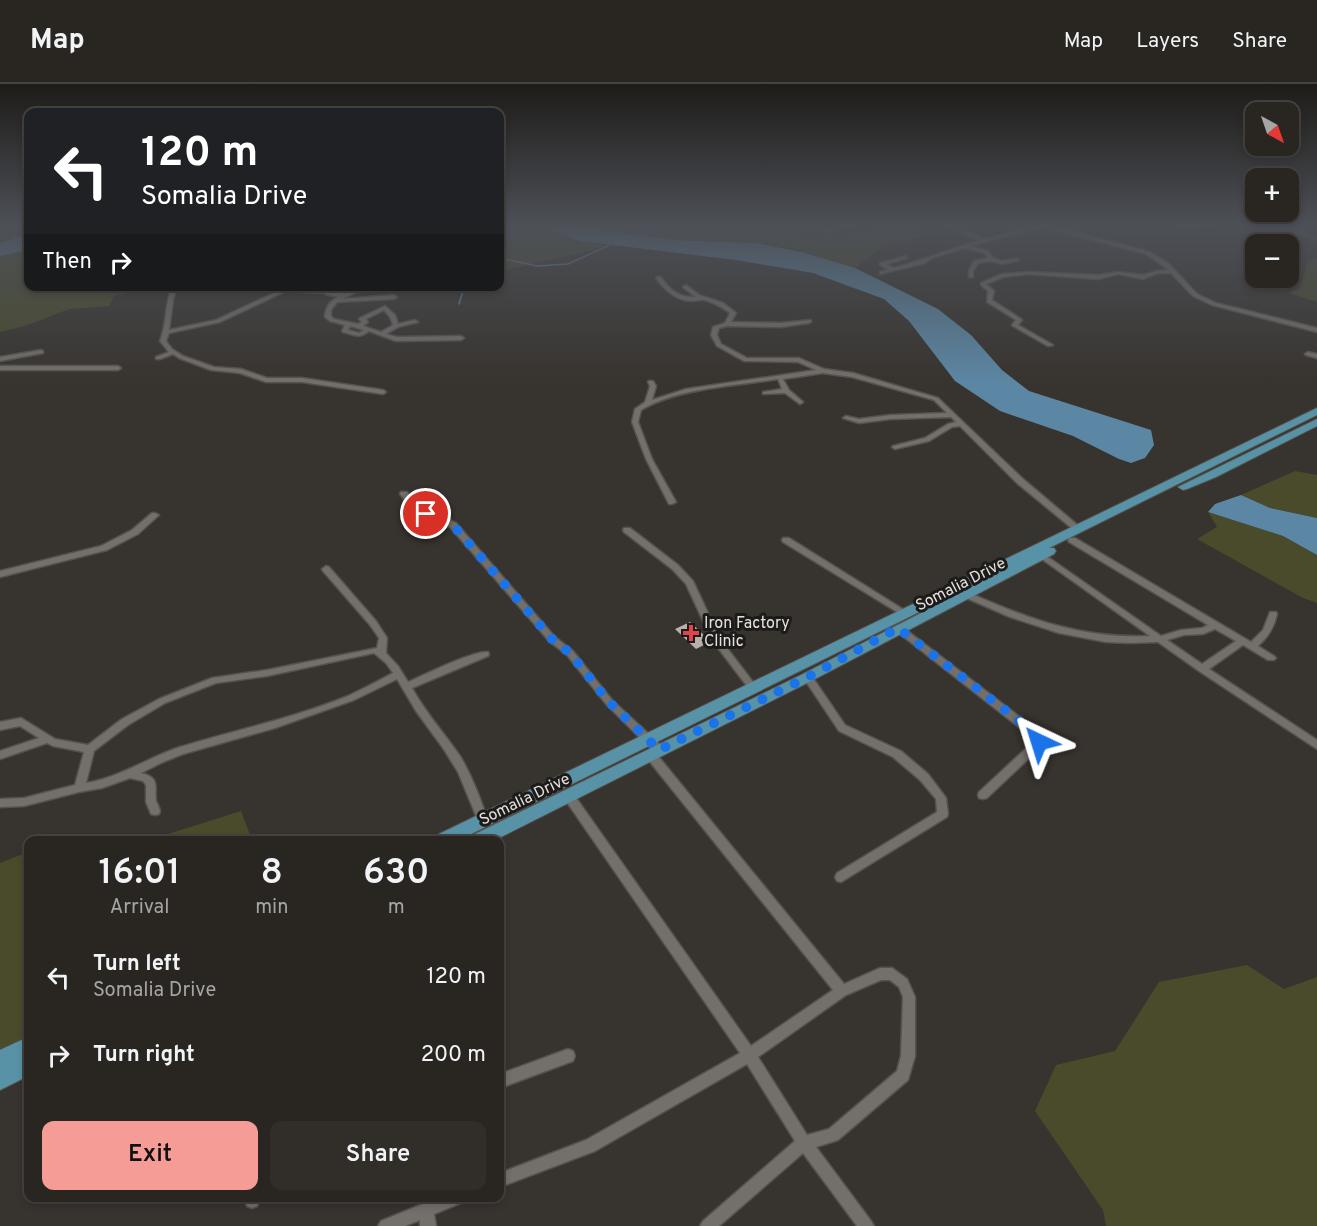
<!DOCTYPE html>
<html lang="en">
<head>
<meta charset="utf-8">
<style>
	:root { --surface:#292622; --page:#312e2a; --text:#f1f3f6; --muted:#a5a5a5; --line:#454340; --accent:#f59c96 }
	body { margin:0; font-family:Overpass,sans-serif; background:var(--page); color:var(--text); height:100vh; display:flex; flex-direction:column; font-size:22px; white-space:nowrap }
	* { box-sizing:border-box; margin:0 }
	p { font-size:20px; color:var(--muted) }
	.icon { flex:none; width:33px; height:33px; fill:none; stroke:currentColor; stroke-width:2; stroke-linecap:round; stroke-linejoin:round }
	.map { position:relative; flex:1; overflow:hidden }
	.drawer { position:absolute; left:24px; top:752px; width:480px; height:366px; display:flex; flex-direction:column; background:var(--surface); border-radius:12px; box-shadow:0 3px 9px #0003,0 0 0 2px var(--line) }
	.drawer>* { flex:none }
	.guide { position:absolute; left:24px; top:24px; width:480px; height:183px; border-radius:12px; box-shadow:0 3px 9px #0003,0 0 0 2px var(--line); background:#202124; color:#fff; overflow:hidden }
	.needle { width:39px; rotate:140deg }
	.fabs { position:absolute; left:1245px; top:18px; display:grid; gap:12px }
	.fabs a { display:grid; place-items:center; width:54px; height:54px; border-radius:12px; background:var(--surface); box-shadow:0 3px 9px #0003,0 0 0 2px var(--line); font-size:30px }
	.pin { position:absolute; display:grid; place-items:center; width:51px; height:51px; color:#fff; margin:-26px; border:3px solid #fff; border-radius:50%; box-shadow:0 2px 6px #0007 }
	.me { position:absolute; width:66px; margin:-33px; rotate:319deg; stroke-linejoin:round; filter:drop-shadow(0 0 4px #0008) }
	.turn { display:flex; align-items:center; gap:21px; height:126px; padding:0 18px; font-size:27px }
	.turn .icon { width:78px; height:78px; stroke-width:2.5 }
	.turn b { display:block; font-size:42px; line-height:51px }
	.then { display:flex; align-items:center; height:57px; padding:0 18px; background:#0003; gap:12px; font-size:22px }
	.eta { display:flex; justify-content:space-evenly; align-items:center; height:102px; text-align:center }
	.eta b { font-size:36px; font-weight:600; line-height:42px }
	.primary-button { display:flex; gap:12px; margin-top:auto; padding:12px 18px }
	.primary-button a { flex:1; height:69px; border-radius:12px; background:var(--accent); color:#111; font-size:24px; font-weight:600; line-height:69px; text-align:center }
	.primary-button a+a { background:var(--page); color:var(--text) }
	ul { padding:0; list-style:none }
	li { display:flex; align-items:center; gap:18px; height:78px; padding:0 18px }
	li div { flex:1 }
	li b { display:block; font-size:22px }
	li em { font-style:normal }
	header { display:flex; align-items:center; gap:36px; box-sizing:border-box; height:84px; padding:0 30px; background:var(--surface); border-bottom:2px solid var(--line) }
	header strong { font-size:28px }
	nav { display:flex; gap:33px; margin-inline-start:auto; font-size:21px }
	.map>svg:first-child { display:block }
	.green { fill:#494b2b }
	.water { fill:#5c87a4 }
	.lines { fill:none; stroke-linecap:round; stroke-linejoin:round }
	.stream { stroke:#5c87a4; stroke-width:1.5 }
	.building { fill:#b6b1ac }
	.minor-casing { stroke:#55524e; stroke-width:3 }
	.primary-casing { stroke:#55524e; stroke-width:2 }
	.minor { fill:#736f6a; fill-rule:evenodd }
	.primary { fill:#5892a6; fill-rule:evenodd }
	.route { stroke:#1a73e8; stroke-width:10; stroke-dasharray:0 18 }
	.health-dot { fill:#e0444e; stroke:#1d1b19; stroke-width:2 }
	.labels { text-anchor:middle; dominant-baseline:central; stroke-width:6; stroke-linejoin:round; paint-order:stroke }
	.street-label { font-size:16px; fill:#e3e0dd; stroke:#1d1b19 }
	.poi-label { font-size:16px; fill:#e3e0dd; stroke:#1d1b19; text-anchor:start }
</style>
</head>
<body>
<header>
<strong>Map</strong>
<nav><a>Map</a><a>Layers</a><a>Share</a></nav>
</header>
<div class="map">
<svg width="1317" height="1142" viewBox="0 0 1317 1142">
	<rect width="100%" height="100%" fill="#37332e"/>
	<g class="green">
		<polygon points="0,140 28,140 28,202 233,203 229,206 150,205 114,212 109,222 69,225 25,242 0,248"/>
		<polygon points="500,140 536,140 580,157 609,162 500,187"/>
		<path d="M586 140H801L800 144 807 151 864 148 911 141 929 150 882 163 855 184C822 174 787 161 752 159 700 155 635 160 586 140Z"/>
		<polygon points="1165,140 1279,140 1317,152 1317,160 1313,156 1285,147 1250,142 1179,144"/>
		<polygon points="1317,174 1317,218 1289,209 1300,204 1308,177"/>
		<polygon points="1295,387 1317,391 1317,434 1270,424 1241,411"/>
		<polygon points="1208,428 1283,452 1317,471 1317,519 1303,514 1197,455 1217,443"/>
		<polygon points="241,727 252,756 149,756"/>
		<polygon points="28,768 28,963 0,977 0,779"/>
		<polygon points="1247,881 1284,905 1317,893 1317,1142 1106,1142 1103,1126 1035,1027 1056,981 1115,967 1159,898"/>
	</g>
	<g class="water">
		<polygon points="536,140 586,140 599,146 674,156 755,159 802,168 855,184 938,225 971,251 1002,286 1029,307 1151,346 1154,361 1145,374 1131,379 1119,375 1073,352 1000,327 955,297 909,237 884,215 813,189 736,176 580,157"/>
		<polygon points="22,152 28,152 28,166 0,172 0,159"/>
		<polygon points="1241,411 1270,424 1317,434 1317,471 1283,452 1208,428 1215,420"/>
	</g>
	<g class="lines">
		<g class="stream">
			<polyline points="500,174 537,182 568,180 612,160"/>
			<polyline points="458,202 463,207 459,220"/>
		</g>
	</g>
	<polygon class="building" points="690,538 707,554 701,556 706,560 696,565 675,545"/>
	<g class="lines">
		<defs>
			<g id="minor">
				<polygon points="849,140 859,140 828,148 793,144 795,143 828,146"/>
				<path d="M942 140H949L985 155 1038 141 1036 140H1045L1150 168 1169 180 1197 210 1216 219 1317 244V248L1212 221 1193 212 1171 189H1158L1143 195 1118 190 1098 195 1028 190 1003 193 986 200 994 207 992 216 1021 235 1022 236 1018 241 1053 261 1048 262 1013 242 1012 241 1016 236 987 218 988 207 981 201V199L1002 190 1028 188 1098 191 1118 188 1143 191 1157 187 1169 186 1146 170 1043 143 970 162 988 167 993 174 1002 177 1017 175 1019 176 1002 180 991 177 978 179 973 187V193H969V187L974 177 988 174 984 169 965 164 932 174 925 179 880 190V188L889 186 880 181V179L907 172V174L886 180 894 184C924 176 951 164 980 157Z"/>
				<path d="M657 193H661C670 206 679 214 696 213L684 204 683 203 686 201 699 211 723 219 736 229 731 238 781 239 811 236V238L809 239 781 243 727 242 719 244 717 251 721 260 747 274H799L824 285 853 289 938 314 1023 395 1081 444 1080 446H1074L1017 399 960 342 952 343 929 357 895 365 892 363 893 362 925 354 948 340 956 338 951 333 891 335 859 339 843 334 846 332 859 335 891 331 947 329 934 316 852 293 823 289 783 295 789 306 803 318 800 320 785 309 763 310V308L782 305 778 295C736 302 677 304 641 326L638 338 652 375 676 418 672 420H669L646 375 632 338 635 325 645 318 650 302 648 298 649 297H653L656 302 652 316 686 305 816 286 798 278 744 277 717 262 711 251 713 243 725 239 730 229C722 223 715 219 705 216 700 215 696 217 691 217 675 216 665 206 656 194Z"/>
				<path d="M172 202H177L173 216 169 246 216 236 289 202H296L293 205H320L318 202H323C337 218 353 202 369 202L342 215 394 211 397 213 394 215 337 218 331 226V232L334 235 358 240 362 238 359 235 360 234 385 222 395 231 398 240 415 236 418 238 398 243 386 250 397 253 461 252 464 254 461 256 396 257 369 247C358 255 355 251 343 248L342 247 345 241 330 237 325 233C325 224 330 217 338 213L328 211 323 209 286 207 220 238 169 249 166 257 172 265 183 272 214 283 241 285 267 294H302L383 306 386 308 383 310 302 298H266L240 289 211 286 179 274 173 270 160 275H156V273L169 268 160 257C167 239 165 220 172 202ZM384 226 390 233 393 241 381 248 363 242 368 238 366 235ZM350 242 364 246 359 249 348 246Z"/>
				<polygon points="41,266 43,267 43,269 0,277 0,273"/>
				<polygon points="1308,268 1317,270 1317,274 1306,271 1305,270"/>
				<polygon points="0,282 118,282 121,284 118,286 0,286"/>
				<polygon points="401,408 407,408 417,420 456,439 555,553 573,567 612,616 663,663 664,666 663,669 659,670 655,669 606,620 567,571 549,557 450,443 411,424 400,410"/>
				<polygon points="152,429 155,429 159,431 138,450 107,466 0,493 0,487 101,462 132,446"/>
				<polygon points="624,444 630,444 678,481 693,497 720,555 756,602 758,604 756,606 750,606 712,556 686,500 672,485 624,448 623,446"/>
				<polygon points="783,454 789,454 909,529 905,532 902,531 783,458 782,456"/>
				<path d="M1069 454H1075L1251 558 1263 546 1270 528H1276L1277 530C1274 544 1268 553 1258 562L1274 572 1276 574 1274 576H1268L1243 561 1209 585 1317 656V665L1199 587 1158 558 1131 559 1106 558 1059 549 1010 533 964 513 963 511 967 508 970 509C1030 536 1084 555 1150 552L1039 473 1038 471 1039 469H1042L1161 552 1181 546 1202 544 1208 541 1069 458 1068 456ZM1215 545 1236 557 1202 580 1167 556 1184 551 1203 550Z"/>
				<path d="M326 482 329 483 376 537 387 554 386 569 398 582 408 598C424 591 474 566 488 568L489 570 488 572 412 604C425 628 444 649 460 672 472 692 480 714 488 736L487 739 483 740 479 739 458 688 443 664 416 627 397 595 354 616 275 644 183 670 163 678 141 689C161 694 154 703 156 717 157 719 160 726 160 727L159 730 155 731 151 730 146 718V701L143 697 130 694 102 704 79 708 24 722 0 723V715L24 714 75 701 84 668 53 662 47 659 0 675V667L39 654 20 642 0 646V638L21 634 55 655 88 661 122 635 159 615 212 594 267 586 377 564 379 554 370 541 323 487 322 485ZM374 569 386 579 393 589C378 597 363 605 348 612 294 634 236 646 180 663 147 674 121 693 86 699L94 667 128 641 165 619 216 599 267 592Z"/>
				<polygon points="898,541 901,542 1042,650 1044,658 1043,661 987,714 983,715 979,714 978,711 979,708 1034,657 1034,655 895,546 894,544 895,542"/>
				<polygon points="808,590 811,591 845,641 901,667 928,690 946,714 948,730 947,733 841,798 837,797 835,793 837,789 937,728 936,715 920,696 893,673 839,647 803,593"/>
				<path d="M650 666 654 667 844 900 880 884H892L907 895 915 913V972L908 996 838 1056 816 1063 871 1137 874 1142H857L803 1069 719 1142H700L703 1137 795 1057 747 980 595 1067 500 1103V1089L586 1056 740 969 564 714 563 711 564 708 568 707 572 708 751 962 833 906 646 673 645 670 646 667ZM881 896H890L899 903 903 913 901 972 897 987 829 1045 807 1051 758 973 846 911Z"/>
				<polygon points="568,965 573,967 575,972 573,977 500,1004 500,990"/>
				<polygon points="244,1113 258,1113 259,1117 257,1122 252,1124 247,1122"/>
				<polygon points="440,1113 465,1113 463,1118 434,1130 436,1142 420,1142 420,1136 405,1142 378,1142 381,1137"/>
			</g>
			<g id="primary">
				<polygon points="1317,324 1317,331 1049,464 1054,464 1056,467 1054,470 813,596 495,756 471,756 473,751 803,590 1012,482 459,756 435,756 437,751"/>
				<polygon points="1317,335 1317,342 1216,393 1187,405 1183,406 1178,403"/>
				<polygon points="28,953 28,992 0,1006 0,966"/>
			</g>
		</defs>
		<use href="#minor" class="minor-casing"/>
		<use href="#primary" class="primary-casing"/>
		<use href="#minor" class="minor"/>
		<use href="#primary" class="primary"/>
	</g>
	<linearGradient id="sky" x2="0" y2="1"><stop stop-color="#1e1c19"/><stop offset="0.47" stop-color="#4d5057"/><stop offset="1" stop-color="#4d5057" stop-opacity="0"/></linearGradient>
	<rect width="1317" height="300" fill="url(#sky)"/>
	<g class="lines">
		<polyline class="route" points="426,430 453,441 552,555 570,569 609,618 659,666 808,593 898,544 1035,649 1039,653 1039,658"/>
	</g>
	<path class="health-dot" d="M688 540h6v6h6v6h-6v6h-6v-6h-6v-6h6z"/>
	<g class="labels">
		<g class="street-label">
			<text transform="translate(961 501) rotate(-27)">Somalia Drive</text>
			<text transform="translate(525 716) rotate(-26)">Somalia Drive</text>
		</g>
		<g class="poi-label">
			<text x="704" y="540">Iron Factory<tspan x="704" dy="18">Clinic</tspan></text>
		</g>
	</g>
</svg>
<div class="fabs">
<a><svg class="needle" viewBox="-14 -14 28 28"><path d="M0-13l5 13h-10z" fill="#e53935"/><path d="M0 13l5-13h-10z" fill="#a5a5a5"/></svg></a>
<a>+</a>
<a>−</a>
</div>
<div class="pin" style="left:426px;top:430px;background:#d93025"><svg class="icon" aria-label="arrive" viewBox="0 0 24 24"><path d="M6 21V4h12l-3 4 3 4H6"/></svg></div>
<svg class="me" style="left:1039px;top:658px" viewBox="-20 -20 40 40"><path d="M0-17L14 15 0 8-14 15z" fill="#1a73e8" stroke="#fff" stroke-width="4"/></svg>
<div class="guide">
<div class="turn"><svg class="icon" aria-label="left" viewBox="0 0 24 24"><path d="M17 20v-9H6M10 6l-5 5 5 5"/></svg><div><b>120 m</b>Somalia Drive</div></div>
<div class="then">Then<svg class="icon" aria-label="right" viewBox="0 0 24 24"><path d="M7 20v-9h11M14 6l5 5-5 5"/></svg></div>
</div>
<section class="drawer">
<div class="eta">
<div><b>16:01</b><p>Arrival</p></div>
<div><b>8</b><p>min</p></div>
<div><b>630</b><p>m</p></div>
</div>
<ul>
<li><svg class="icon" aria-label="left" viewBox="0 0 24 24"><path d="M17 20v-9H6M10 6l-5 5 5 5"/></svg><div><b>Turn left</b><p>Somalia Drive</p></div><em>120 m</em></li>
<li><svg class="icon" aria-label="right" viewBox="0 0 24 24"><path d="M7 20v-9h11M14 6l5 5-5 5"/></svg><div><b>Turn right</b></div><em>200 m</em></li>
</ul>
<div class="primary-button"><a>Exit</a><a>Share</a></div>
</section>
</div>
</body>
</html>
